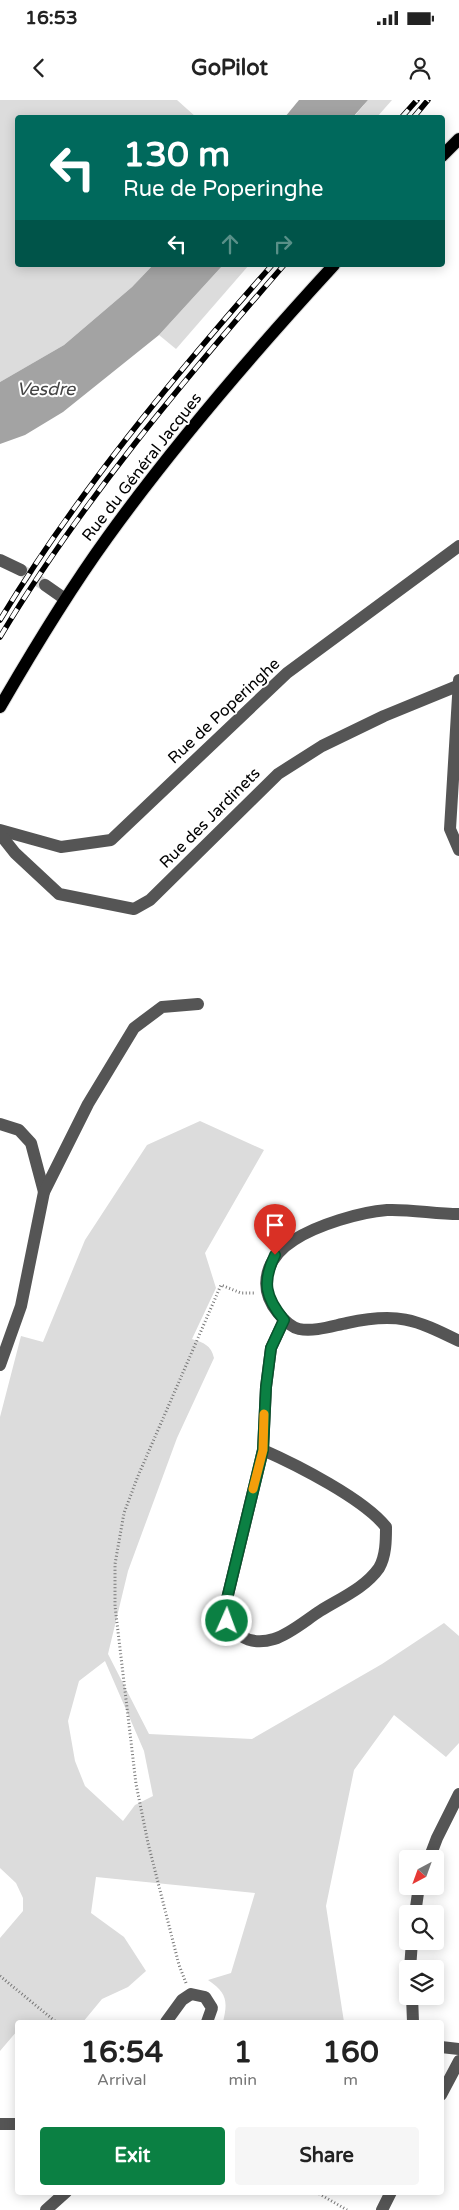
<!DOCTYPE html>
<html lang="en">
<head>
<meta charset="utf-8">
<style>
	:root { --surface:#fff; --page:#f6f6f6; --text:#222; --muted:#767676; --accent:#0b8043 }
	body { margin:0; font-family:"Varela Round",sans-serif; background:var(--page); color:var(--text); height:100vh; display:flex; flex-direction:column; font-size:19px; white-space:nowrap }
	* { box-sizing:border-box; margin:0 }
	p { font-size:16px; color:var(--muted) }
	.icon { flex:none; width:28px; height:28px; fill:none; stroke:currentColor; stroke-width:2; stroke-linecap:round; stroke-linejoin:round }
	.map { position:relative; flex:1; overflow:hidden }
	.details { position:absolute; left:15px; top:1920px; width:429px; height:175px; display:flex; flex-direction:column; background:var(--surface); border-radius:5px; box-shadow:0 2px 12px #0003 }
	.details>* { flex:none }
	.top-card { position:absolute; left:15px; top:15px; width:430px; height:152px; border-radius:5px; box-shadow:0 2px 12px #0003; background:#00695c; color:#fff; overflow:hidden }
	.needle { width:32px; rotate:221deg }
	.tools { position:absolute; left:399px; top:1750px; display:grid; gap:10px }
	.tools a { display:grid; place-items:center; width:45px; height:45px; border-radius:5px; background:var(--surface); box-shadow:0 2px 12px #0003; font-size:25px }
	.pin { position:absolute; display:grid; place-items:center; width:42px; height:42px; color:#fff; margin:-51px -21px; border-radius:50% 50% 50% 0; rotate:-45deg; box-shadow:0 0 5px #0007 }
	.pin .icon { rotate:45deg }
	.me { position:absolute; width:55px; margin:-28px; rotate:2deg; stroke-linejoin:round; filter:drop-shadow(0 0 4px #0008) }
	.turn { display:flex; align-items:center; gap:18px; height:105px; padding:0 25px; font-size:22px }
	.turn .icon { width:65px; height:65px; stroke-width:2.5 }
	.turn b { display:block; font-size:35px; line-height:42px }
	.lanes { display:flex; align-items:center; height:48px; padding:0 25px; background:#0003; justify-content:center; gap:25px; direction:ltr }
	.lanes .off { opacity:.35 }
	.eta { display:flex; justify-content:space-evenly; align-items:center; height:85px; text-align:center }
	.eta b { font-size:30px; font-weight:800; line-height:35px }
	.button { display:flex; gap:10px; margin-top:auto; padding:10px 25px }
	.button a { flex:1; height:58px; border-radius:5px; background:var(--accent); color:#fff; font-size:20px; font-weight:800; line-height:58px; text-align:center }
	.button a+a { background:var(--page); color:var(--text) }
	.status { display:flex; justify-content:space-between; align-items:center; height:35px; padding:0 25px; background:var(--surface); direction:ltr }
	.status svg { height:14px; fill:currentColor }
	header { display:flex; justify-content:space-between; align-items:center; height:65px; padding:0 25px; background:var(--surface); font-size:22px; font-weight:800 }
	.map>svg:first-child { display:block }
	.green { fill:#dcdcdc; fill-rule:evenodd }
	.water { fill:#a3a3a3 }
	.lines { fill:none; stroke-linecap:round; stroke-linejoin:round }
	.minor-tunnel { stroke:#d9d9d9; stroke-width:12; stroke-dasharray:12 6; stroke-linecap:butt }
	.major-casing { stroke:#dbdbdb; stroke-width:14 }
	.path { stroke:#777; stroke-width:3; stroke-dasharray:1 2.5; stroke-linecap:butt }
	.minor { stroke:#555; stroke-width:12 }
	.major { stroke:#000; stroke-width:12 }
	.rail-casing { stroke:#000; stroke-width:5.5 }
	.rail { stroke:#fff; stroke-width:4; stroke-dasharray:11; stroke-linecap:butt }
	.route-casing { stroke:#07532c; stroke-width:12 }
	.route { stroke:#0b8043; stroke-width:9 }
	.slow { stroke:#f59e0b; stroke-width:9 }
	.labels { text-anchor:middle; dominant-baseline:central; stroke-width:4; stroke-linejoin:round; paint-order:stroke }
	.street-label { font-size:16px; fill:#000; stroke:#fff }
	.water-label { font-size:18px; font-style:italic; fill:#444; stroke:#fff }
</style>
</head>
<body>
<div class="status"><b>16:53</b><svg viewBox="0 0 49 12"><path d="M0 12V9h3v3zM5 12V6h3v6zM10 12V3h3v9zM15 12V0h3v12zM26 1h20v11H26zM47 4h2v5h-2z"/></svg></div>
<header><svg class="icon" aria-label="back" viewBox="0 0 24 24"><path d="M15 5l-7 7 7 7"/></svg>GoPilot<svg class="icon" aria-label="person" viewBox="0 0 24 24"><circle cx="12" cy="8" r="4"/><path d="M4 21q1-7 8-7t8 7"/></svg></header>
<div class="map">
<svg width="459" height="2110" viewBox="0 0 459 2110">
	<rect width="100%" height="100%" fill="#fff"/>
	<g class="green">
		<polygon points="0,0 177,0 196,17 18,18 18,165 153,165 132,187 64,245 0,282"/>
		<polygon points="368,0 392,0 377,17 353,18"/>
		<polygon points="223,165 249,165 176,249 159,235"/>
		<path d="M200 1021 264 1050 205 1153 216 1188 192 1239C204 1243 211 1245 214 1258L177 1338 128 1471 108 1554 149 1634 252 1639 382 1564 444 1523 459 1536V1643L446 1657 394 1615 354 1670 326 1806 344 1922H223C228 1901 227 1893 208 1880L231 1873 255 1793 96 1777 91 1813 124 1837 146 1871 128 1887 102 1899 83 1922H18L17 1931 0 1951V1838L23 1811V1798L16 1783 0 1768V1317L21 1236 43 1242 85 1140 147 1045ZM105 1561 144 1651 153 1696 135 1705 123 1721 85 1686 75 1661 68 1621 79 1581Z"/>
	</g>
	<g class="water">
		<polygon points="299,0 368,0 353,17 285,17"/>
		<polygon points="153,165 223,165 159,235 63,312 25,335 0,344 0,282 64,245 132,187"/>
	</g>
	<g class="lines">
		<polyline class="minor-tunnel" points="21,470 45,485"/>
		<defs>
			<g id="major">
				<polyline points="442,56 459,39"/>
				<path d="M0 607C33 550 68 492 107 438 176 342 254 252 334 165"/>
			</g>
		</defs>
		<use href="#major" class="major-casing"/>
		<g class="path">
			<polyline points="0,1876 56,1922"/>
			<polyline points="186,1883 179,1865 148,1743 136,1684 115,1506 115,1464 124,1413 138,1376 221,1185 241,1193 255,1193"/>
			<polyline points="316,2092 347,2110"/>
		</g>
		<g class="minor">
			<polyline points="0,460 21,470"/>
			<polyline points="45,485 65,499"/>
			<polyline points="459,580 450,729 459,750"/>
			<polyline points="0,730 61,747 111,740 287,573 459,446"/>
			<polyline points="0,734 15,753 59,794 134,809 150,800 278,674 322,646 384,616 457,586"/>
			<polyline points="0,1024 19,1030 31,1043 44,1092"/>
			<path d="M459 1114C435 1114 411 1109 387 1110 360 1112 317 1125 294 1140 267 1157 256 1186 278 1213 283 1219 290 1227 299 1229 314 1232 332 1226 347 1223 397 1212 415 1219 459 1241"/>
			<polyline points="0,1265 21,1206 44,1092 88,1004 134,928 162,907 198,904"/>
			<path d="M263 1350C297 1365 364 1399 386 1427 386 1440 386 1456 379 1468 365 1488 341 1498 320 1511 306 1520 290 1534 274 1539 248 1547 228 1533 225 1507L263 1350 266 1287 271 1248 284 1220"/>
			<polyline points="429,1759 437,1738 459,1694"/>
			<polyline points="415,1814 419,1786"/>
			<polyline points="410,1869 412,1841"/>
			<polyline points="412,1896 413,1922"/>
			<polyline points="166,1922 182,1900 191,1894 205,1897 212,1908 207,1922"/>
			<polyline points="441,1947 459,1949"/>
			<polyline points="441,1995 459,1961"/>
			<polyline points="0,2024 18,2024"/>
			<polyline points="46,2110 66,2092"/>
			<polyline points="382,2110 391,2092"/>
		</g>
		<use href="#major" class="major"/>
		<defs>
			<g id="rail">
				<polyline points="401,18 417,0"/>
				<polyline points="413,18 428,0"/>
				<path d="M0 520C77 393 174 276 272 165"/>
				<path d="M0 537C79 405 183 281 284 165"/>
			</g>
		</defs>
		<use href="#rail" class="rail-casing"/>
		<use href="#rail" class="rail"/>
	</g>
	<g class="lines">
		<defs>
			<path id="route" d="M227 1521 225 1507 263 1350 266 1287 271 1248 284 1220C265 1197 262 1182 275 1155"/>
		</defs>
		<use href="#route" class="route-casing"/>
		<use href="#route" class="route"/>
		<polyline class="slow" points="253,1389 263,1350 264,1314"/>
	</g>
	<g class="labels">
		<g class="street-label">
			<text transform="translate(142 367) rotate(-52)">Rue du Général Jacques</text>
			<text transform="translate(224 611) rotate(-43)">Rue de Poperinghe</text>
			<text transform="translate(210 718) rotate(-45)">Rue des Jardinets</text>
		</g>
		<g class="water-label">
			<text x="46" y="289">Vesdre</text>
		</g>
	</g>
</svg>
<div class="tools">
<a><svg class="needle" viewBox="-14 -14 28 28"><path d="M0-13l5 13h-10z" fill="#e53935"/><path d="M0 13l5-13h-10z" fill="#767676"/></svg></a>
<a><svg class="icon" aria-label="search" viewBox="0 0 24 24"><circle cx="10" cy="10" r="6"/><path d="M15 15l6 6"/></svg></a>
<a><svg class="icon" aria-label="layers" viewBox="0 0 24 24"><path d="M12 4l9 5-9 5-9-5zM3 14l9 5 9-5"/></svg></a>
</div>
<div class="pin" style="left:275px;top:1155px;background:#d93025"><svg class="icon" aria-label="arrive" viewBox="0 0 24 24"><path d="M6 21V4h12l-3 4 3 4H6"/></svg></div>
<svg class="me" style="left:227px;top:1521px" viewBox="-20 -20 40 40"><circle r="17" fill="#0b8043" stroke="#fff" stroke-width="3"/><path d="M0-11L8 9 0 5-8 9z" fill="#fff"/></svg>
<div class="top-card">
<div class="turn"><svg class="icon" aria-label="left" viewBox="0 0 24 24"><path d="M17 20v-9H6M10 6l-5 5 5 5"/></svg><div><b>130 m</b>Rue de Poperinghe</div></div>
<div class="lanes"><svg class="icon" aria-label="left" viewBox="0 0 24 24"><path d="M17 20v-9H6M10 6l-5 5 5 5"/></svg><svg class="icon off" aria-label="ahead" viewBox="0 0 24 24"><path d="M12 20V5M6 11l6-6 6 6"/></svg><svg class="icon off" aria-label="right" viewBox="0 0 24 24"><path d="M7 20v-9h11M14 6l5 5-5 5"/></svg></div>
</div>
<section class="details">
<div class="eta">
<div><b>16:54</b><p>Arrival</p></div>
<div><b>1</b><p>min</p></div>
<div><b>160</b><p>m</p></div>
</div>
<div class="button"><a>Exit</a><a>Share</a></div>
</section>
</div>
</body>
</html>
